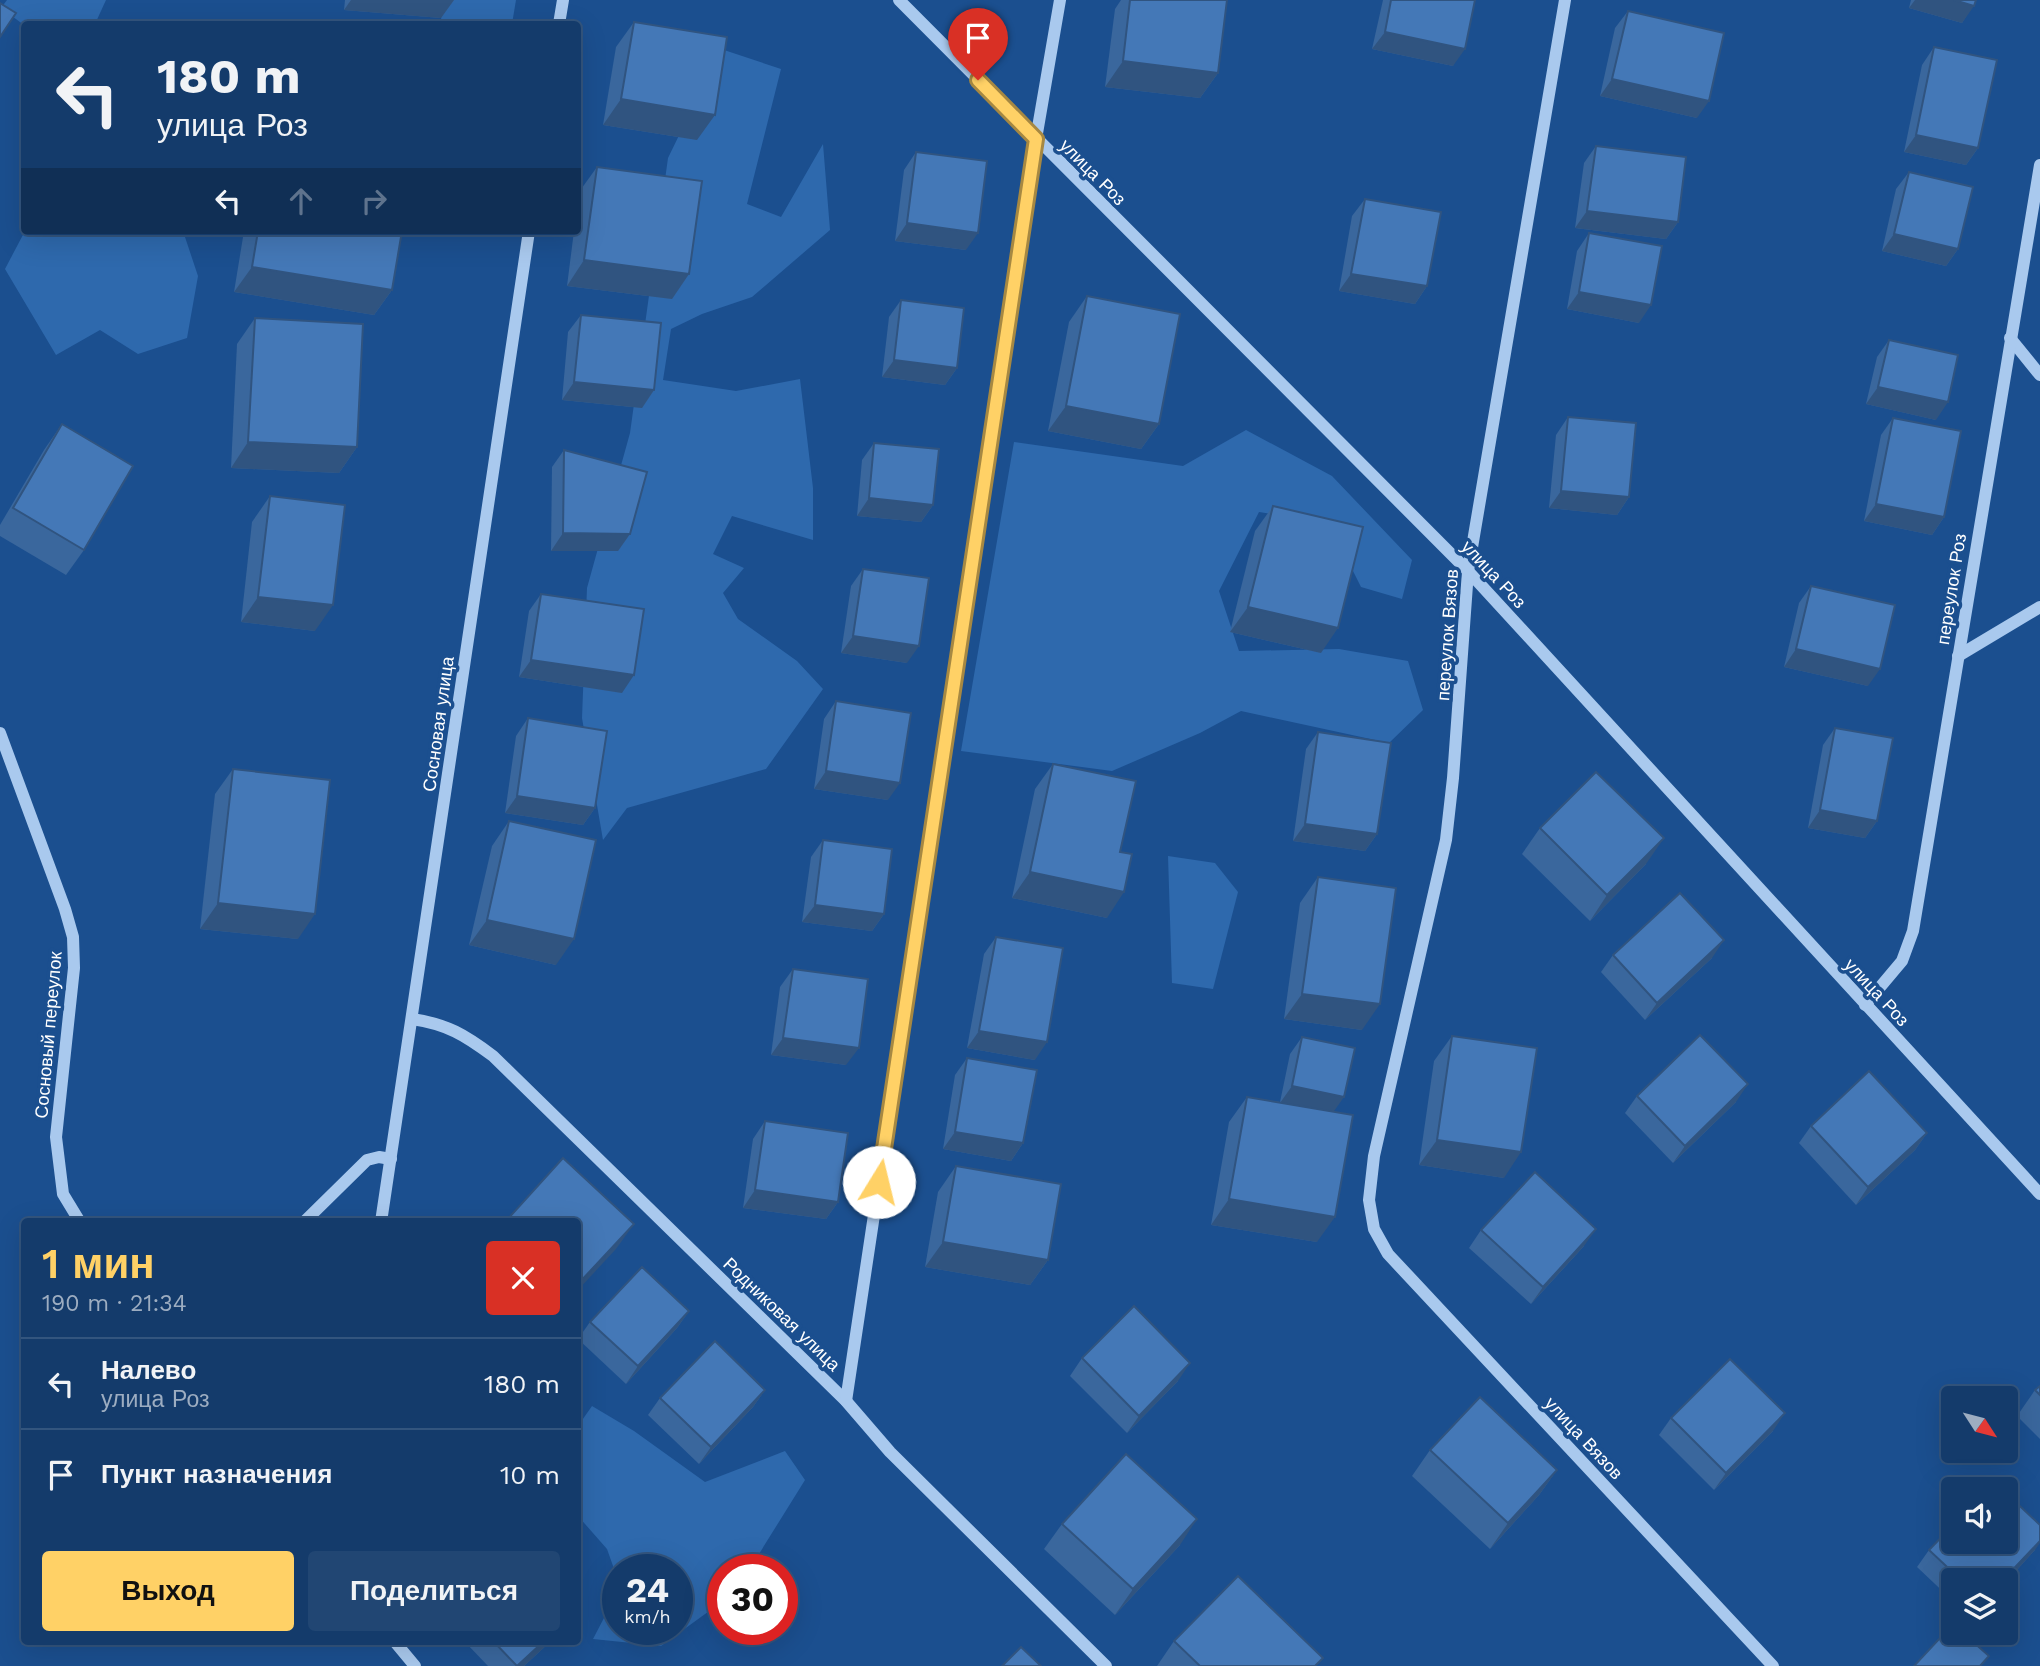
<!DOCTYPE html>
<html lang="ru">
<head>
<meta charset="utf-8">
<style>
	:root { --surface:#143b6b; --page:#214673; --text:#f1f3f6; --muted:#9dadc1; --line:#33557e; --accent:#ffd166 }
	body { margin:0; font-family:"Work Sans",sans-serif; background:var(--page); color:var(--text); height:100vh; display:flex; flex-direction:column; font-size:26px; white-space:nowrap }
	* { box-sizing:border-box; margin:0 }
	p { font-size:23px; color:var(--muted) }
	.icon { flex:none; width:38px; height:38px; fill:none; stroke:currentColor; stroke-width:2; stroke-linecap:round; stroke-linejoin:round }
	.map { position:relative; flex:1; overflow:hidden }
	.panel { position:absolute; left:21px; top:1218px; width:560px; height:427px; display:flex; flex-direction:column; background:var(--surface); border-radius:7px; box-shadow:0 7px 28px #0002,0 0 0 2px var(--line) }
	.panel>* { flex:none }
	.guide { position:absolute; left:21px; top:21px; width:560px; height:214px; border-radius:7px; box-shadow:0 7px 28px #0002,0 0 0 2px var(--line); background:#143b6b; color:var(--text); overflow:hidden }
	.needle { width:46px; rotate:126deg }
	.buttons { position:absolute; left:1941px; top:1386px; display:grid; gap:14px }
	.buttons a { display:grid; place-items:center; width:77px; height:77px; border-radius:7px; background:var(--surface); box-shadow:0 7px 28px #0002,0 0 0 2px var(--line); font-size:35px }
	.speed { position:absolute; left:602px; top:1554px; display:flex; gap:14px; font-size:35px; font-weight:700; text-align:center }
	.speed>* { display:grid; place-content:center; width:91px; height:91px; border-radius:50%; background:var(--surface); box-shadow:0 7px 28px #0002,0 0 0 2px var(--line); line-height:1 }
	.speed small { font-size:18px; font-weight:400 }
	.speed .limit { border:10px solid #d22; background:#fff; color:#111 }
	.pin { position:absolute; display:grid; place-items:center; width:60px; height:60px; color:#fff; margin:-72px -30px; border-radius:50% 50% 50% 0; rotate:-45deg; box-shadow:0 0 7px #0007 }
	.pin .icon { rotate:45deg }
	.me { position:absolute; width:77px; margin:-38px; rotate:9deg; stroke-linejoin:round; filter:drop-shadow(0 0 5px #0008) }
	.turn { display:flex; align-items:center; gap:24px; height:147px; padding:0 21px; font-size:32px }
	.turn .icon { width:91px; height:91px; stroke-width:2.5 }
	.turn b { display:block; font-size:49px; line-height:60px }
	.lanes { display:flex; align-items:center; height:66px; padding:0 21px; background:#0003; justify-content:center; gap:35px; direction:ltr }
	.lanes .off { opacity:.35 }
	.round { display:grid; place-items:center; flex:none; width:74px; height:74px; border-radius:7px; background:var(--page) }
	.headline { display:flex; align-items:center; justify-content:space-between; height:119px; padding:0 21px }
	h1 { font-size:42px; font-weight:600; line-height:52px; color:var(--accent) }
	.primary-button { display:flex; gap:14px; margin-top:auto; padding:14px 21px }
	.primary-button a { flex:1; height:80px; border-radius:7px; background:var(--accent); color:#111; font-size:28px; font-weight:600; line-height:80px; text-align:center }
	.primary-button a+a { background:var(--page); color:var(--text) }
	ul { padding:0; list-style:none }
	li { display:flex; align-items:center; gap:21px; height:91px; padding:0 21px; border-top:2px solid var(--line) }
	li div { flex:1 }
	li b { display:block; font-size:26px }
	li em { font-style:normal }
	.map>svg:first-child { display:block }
	.green { fill:#2e69ad }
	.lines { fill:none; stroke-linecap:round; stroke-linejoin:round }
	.minor { stroke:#a9c9ee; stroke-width:12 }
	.wall { fill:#3a679d }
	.shaded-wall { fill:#305480 }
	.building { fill:#4478b7; stroke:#305480; stroke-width:2 }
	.route-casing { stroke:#a68842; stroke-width:18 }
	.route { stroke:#ffd166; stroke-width:12 }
	.labels { text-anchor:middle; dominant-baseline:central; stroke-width:7; stroke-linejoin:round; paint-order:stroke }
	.street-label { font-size:18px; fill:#fff; stroke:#1b4f8f }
</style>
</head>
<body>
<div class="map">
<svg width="2040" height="1666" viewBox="0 0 2040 1666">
	<rect width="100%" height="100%" fill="#1b4f8f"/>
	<g class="green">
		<polygon points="7,0 106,0 95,24 24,25 1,8"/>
		<polygon points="445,0 516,0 512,24 443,24 441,18"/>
		<polygon points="721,49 781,69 747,204 781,217 823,144 830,230 752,297 702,314 671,329 663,380 736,391 800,379 813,488 813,540 732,516 713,554 744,568 723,593 738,619 797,661 823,689 766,769 627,808 603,840 582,718 587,588 630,433 668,158"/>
		<polygon points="25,231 183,231 198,276 187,338 138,354 100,330 56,355 5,269"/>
		<polygon points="1246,430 1332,476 1412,560 1402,599 1361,587 1329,523 1259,512 1219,591 1239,651 1339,649 1408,661 1423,710 1389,743 1241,711 1200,733 1112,771 961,751 1014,442 1183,466"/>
		<polygon points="1168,856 1215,863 1238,892 1213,989 1172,983"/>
		<polygon points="592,1406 634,1431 705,1482 785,1451 805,1480 749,1570 723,1570 723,1601 661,1646 593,1639 618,1591 618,1629 677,1629 677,1570 618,1570 618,1580 607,1549 578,1516 578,1426"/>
	</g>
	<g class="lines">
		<g class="minor">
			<polyline points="899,0 1468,571 2040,1194"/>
			<polyline points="1565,0 1468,571 1453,778 1446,840 1374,1156 1369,1200 1374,1229 1388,1254 1773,1666"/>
			<polyline points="559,24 563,0"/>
			<polyline points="2010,338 2040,375"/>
			<polyline points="1958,656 2040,607"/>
			<polyline points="0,733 65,909 73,937 74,968 56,1137 63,1194 80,1222"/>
			<polyline points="1865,1005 1902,961 1913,931 2040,165"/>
			<path d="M412 1019C447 1024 465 1035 493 1056L846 1401 890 1452 1106 1666"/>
			<polyline points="304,1222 367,1160 379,1157 391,1159"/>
			<polyline points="381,1222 529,231"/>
			<polyline points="846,1401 1036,139 1060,0"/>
			<polyline points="395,1642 415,1666"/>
		</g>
	</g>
	<g class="wall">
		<polygon points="345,0 454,0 441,18 344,10"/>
		<polygon points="1121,0 1227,0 1218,73 1200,98 1105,87 1115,9"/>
		<polygon points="1383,0 1475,0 1453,66 1372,49"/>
		<polygon points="1911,0 1976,0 1962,23 1909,8"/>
		<polygon points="1628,11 1697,118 1600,96 1615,28"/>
		<polygon points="634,22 697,140 603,125 616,47"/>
		<polygon points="1934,47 1978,148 1966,165 1904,152 1922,65"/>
		<polygon points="1596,146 1678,222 1666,239 1575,228 1584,163"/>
		<polygon points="916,152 966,250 895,241 904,170"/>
		<polygon points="597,167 689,274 672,299 567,286 574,231 578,231 578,203 579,192"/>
		<polygon points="1909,172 1958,249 1946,266 1882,251 1896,189"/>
		<polygon points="1365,199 1427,286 1415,304 1339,291 1352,216"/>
		<polygon points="244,231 402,231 392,290 374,315 234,292"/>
		<polygon points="1589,233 1639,323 1567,309 1577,251"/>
		<polygon points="1087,296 1159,424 1141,449 1048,431 1069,322"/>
		<polygon points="901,300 957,368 945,385 882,377 889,317"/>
		<polygon points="581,315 654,390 642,408 562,400 568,332"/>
		<polygon points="255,318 357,447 339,473 231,468 237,344"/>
		<polygon points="1889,340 1936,420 1866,404 1877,357"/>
		<polygon points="1568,417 1629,497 1617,515 1549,508 1556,435"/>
		<polygon points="1893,418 1944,517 1932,535 1864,521 1881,435"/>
		<polygon points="62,424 84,550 66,575 0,536 0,525 44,450"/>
		<polygon points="874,443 933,505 921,522 857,516 862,460"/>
		<polygon points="564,450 630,534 618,551 551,551 552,467"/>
		<polygon points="270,496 315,631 241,622 252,522"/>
		<polygon points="1273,506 1321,653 1230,632 1255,531"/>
		<polygon points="863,569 907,663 841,653 851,586"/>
		<polygon points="1811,586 1868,686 1784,667 1799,603"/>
		<polygon points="541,594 622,693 519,677 529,611"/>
		<polygon points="836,701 888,800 814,789 824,719"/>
		<polygon points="528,718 595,808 583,825 505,813 516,736"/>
		<polygon points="1835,728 1877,821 1865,838 1808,828 1823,745"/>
		<polygon points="1318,732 1377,834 1365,851 1293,841 1306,749"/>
		<polygon points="1053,764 1120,852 1107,918 1012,898 1035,789"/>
		<polygon points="233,769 298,939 200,929 215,794"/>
		<polygon points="509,821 556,965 469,945 492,846"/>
		<polygon points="1540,828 1646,864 1590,921 1522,854"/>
		<polygon points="823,840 884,914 872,931 802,922 811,857"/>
		<polygon points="1318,877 1362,1030 1284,1019 1300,903"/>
		<polygon points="996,937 1035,1060 967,1048 984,954"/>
		<polygon points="1613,955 1712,958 1645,1020 1601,972"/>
		<polygon points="793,969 846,1065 771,1055 780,987"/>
		<polygon points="1452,1036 1504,1178 1419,1165 1434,1061"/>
		<polygon points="1302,1037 1334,1111 1317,1242 1211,1225 1229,1122 1247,1097 1280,1102 1290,1054"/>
		<polygon points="967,1058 1023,1143 1011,1161 943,1149 955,1075"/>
		<polygon points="1637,1096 1736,1102 1673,1163 1625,1113"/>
		<polygon points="765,1121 838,1202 826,1219 743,1208 753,1139"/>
		<polygon points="1811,1126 1927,1133 1915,1150 1856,1205 1799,1143"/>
		<polygon points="956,1166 1048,1260 1030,1285 925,1267 938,1192"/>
		<polygon points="1481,1230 1584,1246 1531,1304 1469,1248"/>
		<polygon points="689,1311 677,1328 626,1384 578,1339 590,1322"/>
		<polygon points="1082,1358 1178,1381 1127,1433 1070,1376"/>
		<polygon points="2040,1386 2040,1439 2017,1416 2035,1390"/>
		<polygon points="765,1390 753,1407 699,1464 648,1415 660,1398"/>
		<polygon points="1671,1418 1773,1431 1714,1490 1659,1435"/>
		<polygon points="1430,1450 1557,1470 1539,1495 1490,1549 1412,1476"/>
		<polygon points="1062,1524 1180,1545 1115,1615 1044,1549"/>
		<polygon points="1929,1550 2035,1550 2006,1582 2006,1580 1953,1580 1953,1601 1917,1567"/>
		<polygon points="1174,1641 1317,1666 1157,1666"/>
		<polygon points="465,1642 550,1642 524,1666 488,1666"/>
	</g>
	<g class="shaded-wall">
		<polygon points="351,0 454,0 441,18 344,10"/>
		<polygon points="1915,0 1954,0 1974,6 1962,23 1909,8"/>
		<polygon points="1385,32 1465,49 1453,66 1372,49"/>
		<polygon points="1123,61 1218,73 1200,98 1105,87"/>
		<polygon points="1612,79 1709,101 1697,118 1600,96"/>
		<polygon points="621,99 715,115 697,140 603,125"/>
		<polygon points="1916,135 1978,148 1966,165 1904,152"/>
		<polygon points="1587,211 1678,222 1666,239 1575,228"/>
		<polygon points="907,223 978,233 966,250 895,241"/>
		<polygon points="1894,234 1958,249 1946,266 1882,251"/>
		<polygon points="584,260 689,274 672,299 567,286"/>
		<polygon points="252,267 392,290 374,315 234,292"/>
		<polygon points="1351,274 1427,286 1415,304 1339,291"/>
		<polygon points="1579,292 1651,305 1639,323 1567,309"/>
		<polygon points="894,360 957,368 945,385 882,377"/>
		<polygon points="574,382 654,390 642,408 562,400"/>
		<polygon points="1878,387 1948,402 1936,420 1866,404"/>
		<polygon points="1066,406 1159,424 1141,449 1048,431"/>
		<polygon points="248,442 357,447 339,473 231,468"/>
		<polygon points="1561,491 1629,497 1617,515 1549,508"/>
		<polygon points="869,498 933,505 921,522 857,516"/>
		<polygon points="1876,504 1944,517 1932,535 1864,521"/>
		<polygon points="563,533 630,534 618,551 551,551"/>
		<polygon points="258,597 333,605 315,631 241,622"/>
		<polygon points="1248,607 1338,628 1321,653 1230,632"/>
		<polygon points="853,636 919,646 907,663 841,653"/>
		<polygon points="1796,649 1880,669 1868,686 1784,667"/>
		<polygon points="531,660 634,675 622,693 519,677"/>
		<polygon points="826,771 900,783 888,800 814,789"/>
		<polygon points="517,796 595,808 583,825 505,813"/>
		<polygon points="1820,810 1877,821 1865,838 1808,828"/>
		<polygon points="1305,824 1377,834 1365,851 1293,841"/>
		<polygon points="1664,838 1646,864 1590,921 1607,895"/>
		<polygon points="1030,872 1124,892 1107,918 1012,898"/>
		<polygon points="218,903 315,914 298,939 200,929"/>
		<polygon points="815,905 884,914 872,931 802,922"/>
		<polygon points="487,920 574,939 556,965 469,945"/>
		<polygon points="1724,940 1712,958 1645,1020 1657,1003"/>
		<polygon points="1302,994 1380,1004 1362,1030 1284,1019"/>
		<polygon points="979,1031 1047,1042 1035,1060 967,1048"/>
		<polygon points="783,1038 859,1048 846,1065 771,1055"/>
		<polygon points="1748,1084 1736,1102 1673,1163 1685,1146"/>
		<polygon points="1292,1086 1344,1097 1332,1114 1280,1103"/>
		<polygon points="955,1132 1023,1143 1011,1161 943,1149"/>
		<polygon points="1927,1133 1915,1150 1856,1205 1868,1187"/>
		<polygon points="1437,1140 1521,1152 1504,1178 1419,1165"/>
		<polygon points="755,1190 838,1202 826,1219 743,1208"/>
		<polygon points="1229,1199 1335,1217 1317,1242 1211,1225"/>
		<polygon points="634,1224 616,1249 578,1290 578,1284"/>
		<polygon points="1596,1229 1584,1246 1531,1304 1543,1287"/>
		<polygon points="943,1242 1048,1260 1030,1285 925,1267"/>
		<polygon points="689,1311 677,1328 626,1384 638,1366"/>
		<polygon points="1190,1363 1178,1381 1127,1433 1139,1416"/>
		<polygon points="765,1390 753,1407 699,1464 711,1447"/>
		<polygon points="1785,1413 1773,1431 1714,1490 1726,1473"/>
		<polygon points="1557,1470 1539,1495 1490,1549 1508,1523"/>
		<polygon points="1197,1519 1180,1545 1115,1615 1133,1589"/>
		<polygon points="2040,1541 2040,1543 2035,1550 2006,1582 2006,1580 2003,1580"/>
		<polygon points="543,1642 550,1642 524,1666 517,1666"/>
	</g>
	<g class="building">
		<polygon points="1130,0 1227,0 1218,73 1123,61"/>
		<polygon points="1391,0 1475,0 1465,49 1385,32"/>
		<polygon points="1954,0 1976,0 1974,6"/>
		<polygon points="0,3 16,13 0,37"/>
		<polygon points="1628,11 1724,33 1709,101 1612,79"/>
		<polygon points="634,22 727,37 715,115 621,99"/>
		<polygon points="1934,47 1997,60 1978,148 1916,135"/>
		<polygon points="1596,146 1686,157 1678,222 1587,211"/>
		<polygon points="916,152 987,161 978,233 907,223"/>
		<polygon points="597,167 702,181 689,274 584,260"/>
		<polygon points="1909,172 1973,187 1958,249 1894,234"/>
		<polygon points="1365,199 1441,212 1427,286 1351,274"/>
		<polygon points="258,231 402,231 392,290 252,267"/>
		<polygon points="1589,233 1662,246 1651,305 1579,292"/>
		<polygon points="1087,296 1180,314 1159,424 1066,406"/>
		<polygon points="901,300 964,308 957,368 894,360"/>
		<polygon points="581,315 661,323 654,390 574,382"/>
		<polygon points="255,318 363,324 357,447 248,442"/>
		<polygon points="1889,340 1958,355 1948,402 1878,387"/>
		<polygon points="1568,417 1636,423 1629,497 1561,491"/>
		<polygon points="1893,418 1961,431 1944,517 1876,504"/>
		<polygon points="62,424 133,466 84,550 13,508"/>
		<polygon points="874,443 939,449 933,505 869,498"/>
		<polygon points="564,450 647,472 630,534 563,533"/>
		<polygon points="270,496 345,505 333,605 258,597"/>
		<polygon points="1273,506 1363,527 1338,628 1248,607"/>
		<polygon points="863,569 929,578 919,646 853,636"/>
		<polygon points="1811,586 1895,605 1880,669 1796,649"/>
		<polygon points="541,594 644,609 634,675 531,660"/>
		<polygon points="836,701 911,713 900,783 826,771"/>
		<polygon points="528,718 607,731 595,808 517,796"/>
		<polygon points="1835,728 1893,738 1877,821 1820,810"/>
		<polygon points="1318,732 1391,743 1377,834 1305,824"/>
		<polygon points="1053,764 1136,781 1120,852 1132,854 1124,892 1030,872"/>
		<polygon points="233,769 330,780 315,914 218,903"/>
		<polygon points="1596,772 1664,838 1607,895 1540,828"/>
		<polygon points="509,821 596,840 574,939 487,920"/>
		<polygon points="823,840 892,849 884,914 815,905"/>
		<polygon points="1318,877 1396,888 1380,1004 1302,994"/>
		<polygon points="1680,893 1724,940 1657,1003 1613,955"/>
		<polygon points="996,937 1063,948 1047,1042 979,1031"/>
		<polygon points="793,969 868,979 859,1048 783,1038"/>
		<polygon points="1700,1035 1748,1084 1685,1146 1637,1096"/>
		<polygon points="1452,1036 1537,1048 1521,1152 1437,1140"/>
		<polygon points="1302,1037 1355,1048 1344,1097 1292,1086"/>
		<polygon points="967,1058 1037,1070 1023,1143 955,1132"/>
		<polygon points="1869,1071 1927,1133 1868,1187 1811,1126"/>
		<polygon points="1247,1097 1353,1115 1335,1217 1229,1199"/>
		<polygon points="765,1121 848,1133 838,1202 755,1190"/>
		<polygon points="563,1158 634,1224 578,1284 578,1222 505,1222"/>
		<polygon points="956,1166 1061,1184 1048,1260 943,1242"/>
		<polygon points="1535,1172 1596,1229 1543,1287 1481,1230"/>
		<polygon points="642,1267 689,1311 638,1366 590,1322"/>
		<polygon points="1134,1306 1190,1363 1139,1416 1082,1358"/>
		<polygon points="715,1341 765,1390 711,1447 660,1398"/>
		<polygon points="1730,1359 1785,1413 1726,1473 1671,1418"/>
		<polygon points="2040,1386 2040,1395 2035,1390"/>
		<polygon points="1480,1397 1557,1470 1508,1523 1430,1450"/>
		<polygon points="1126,1454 1197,1519 1133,1589 1062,1524"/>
		<polygon points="1994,1482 2002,1489 1987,1489"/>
		<polygon points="2006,1493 2040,1525 2040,1541 2003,1580 1961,1580 1929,1550 1953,1525 1953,1542 2006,1542"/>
		<polygon points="1238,1576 1323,1658 1315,1666 1200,1666 1174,1641"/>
		<polygon points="1953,1624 1953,1633 1963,1633 1989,1656 1980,1666 1914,1666"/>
		<polygon points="494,1642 543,1642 517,1666"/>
		<polygon points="1021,1647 1041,1666 1002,1666"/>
	</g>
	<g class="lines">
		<defs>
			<polyline id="route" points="879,1182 1036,139 978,80"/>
		</defs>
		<use href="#route" class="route-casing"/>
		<use href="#route" class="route"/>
	</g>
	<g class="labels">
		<g class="street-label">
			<text transform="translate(1093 172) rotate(45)">улица Роз</text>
			<text transform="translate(1494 574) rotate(47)">улица Роз</text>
			<text transform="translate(1951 589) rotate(-81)">переулок Роз</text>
			<text transform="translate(1447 635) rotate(-86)">переулок Вязов</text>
			<text transform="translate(438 724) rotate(-82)">Сосновая улица</text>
			<text transform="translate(1877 992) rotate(47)">улица Роз</text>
			<text transform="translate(48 1035) rotate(-85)">Сосновый переулок</text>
			<text transform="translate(782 1314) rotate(44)">Родниковая улица</text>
			<text transform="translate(1584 1438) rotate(47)">улица Вязов</text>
		</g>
	</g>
</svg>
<div class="buttons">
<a><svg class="needle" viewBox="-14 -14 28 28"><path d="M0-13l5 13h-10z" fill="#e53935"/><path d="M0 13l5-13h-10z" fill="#9dadc1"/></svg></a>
<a><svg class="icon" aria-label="sound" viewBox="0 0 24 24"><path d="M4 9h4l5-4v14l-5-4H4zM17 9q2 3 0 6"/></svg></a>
<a><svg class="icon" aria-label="layers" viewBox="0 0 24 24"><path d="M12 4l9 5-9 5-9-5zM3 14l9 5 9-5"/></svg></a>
</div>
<div class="speed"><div>24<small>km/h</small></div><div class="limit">30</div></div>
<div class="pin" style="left:978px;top:80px;background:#d93025"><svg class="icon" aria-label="arrive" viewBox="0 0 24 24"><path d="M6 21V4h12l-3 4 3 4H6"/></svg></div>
<svg class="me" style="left:879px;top:1182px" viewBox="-20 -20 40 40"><circle r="19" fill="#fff"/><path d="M0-13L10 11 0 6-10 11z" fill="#ffd166"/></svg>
<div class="guide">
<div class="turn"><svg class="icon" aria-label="left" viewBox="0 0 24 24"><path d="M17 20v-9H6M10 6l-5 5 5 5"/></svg><div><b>180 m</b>улица Роз</div></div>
<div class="lanes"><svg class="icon" aria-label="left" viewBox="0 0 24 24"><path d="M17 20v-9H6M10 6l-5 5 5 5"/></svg><svg class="icon off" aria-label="ahead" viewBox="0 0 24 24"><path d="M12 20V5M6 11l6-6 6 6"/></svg><svg class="icon off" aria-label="right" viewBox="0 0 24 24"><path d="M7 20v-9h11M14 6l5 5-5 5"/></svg></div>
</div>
<section class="panel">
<div class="headline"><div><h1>1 мин</h1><p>190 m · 21:34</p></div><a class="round" style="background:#d93025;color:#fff"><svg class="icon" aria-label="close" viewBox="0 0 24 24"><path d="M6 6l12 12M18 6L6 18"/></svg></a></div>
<ul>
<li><svg class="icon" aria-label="left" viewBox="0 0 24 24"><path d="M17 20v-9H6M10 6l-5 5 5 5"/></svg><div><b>Налево</b><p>улица Роз</p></div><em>180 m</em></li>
<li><svg class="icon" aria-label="arrive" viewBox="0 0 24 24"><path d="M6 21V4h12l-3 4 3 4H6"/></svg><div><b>Пункт назначения</b></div><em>10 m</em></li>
</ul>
<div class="primary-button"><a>Выход</a><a>Поделиться</a></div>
</section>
</div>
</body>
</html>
